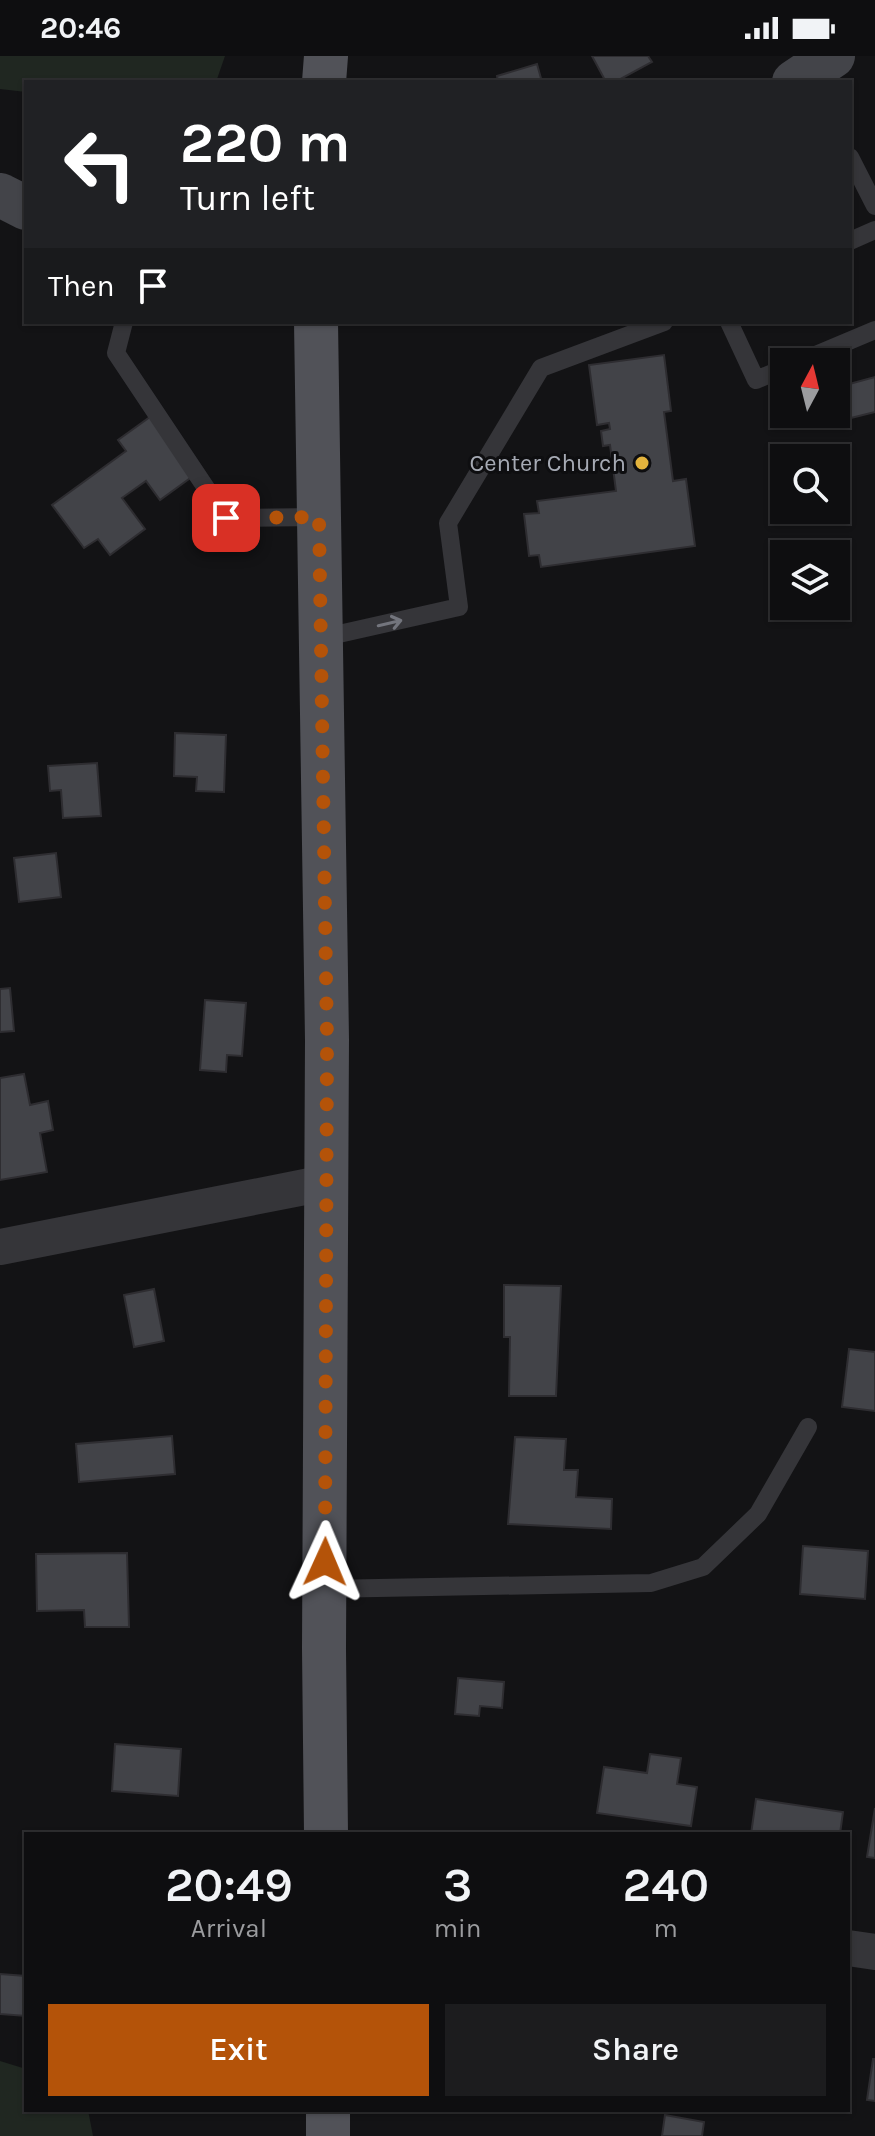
<!DOCTYPE html>
<html lang="en">
<head>
<meta charset="utf-8">
<style>
	:root { --surface:#0e0e10; --page:#1c1c1e; --text:#f1f3f6; --muted:#9b9c9f; --line:#2e2e30; --accent:#b45309 }
	body { margin:0; font-family:Karla,sans-serif; background:var(--page); color:var(--text); height:100vh; display:flex; flex-direction:column; font-size:30px; white-space:nowrap }
	* { box-sizing:border-box; margin:0 }
	p { font-size:26px; color:var(--muted) }
	.icon { flex:none; width:44px; height:44px; fill:none; stroke:currentColor; stroke-width:2; stroke-linecap:round; stroke-linejoin:round }
	.map { position:relative; flex:1; overflow:hidden }
	.details { position:absolute; left:24px; top:1776px; width:826px; height:280px; display:flex; flex-direction:column; background:var(--surface); border-radius:0px; box-shadow:0 2px 6px #0004,0 0 0 2px var(--line) }
	.details>* { flex:none }
	.guide { position:absolute; left:24px; top:24px; width:828px; height:244px; border-radius:0px; box-shadow:0 2px 6px #0004,0 0 0 2px var(--line); background:#202124; color:#fff; overflow:hidden }
	.needle { width:52px; rotate:7deg }
	.tools { position:absolute; left:770px; top:292px; display:grid; gap:16px }
	.tools a { display:grid; place-items:center; width:80px; height:80px; border-radius:0px; background:var(--surface); box-shadow:0 2px 6px #0004,0 0 0 2px var(--line); font-size:40px }
	.pin { position:absolute; display:grid; place-items:center; width:68px; height:68px; color:#fff; margin:-34px; border-radius:16px; box-shadow:0 4px 12px #0006 }
	.me { position:absolute; width:88px; margin:-44px; rotate:1deg; stroke-linejoin:round; filter:drop-shadow(0 0 6px #0008) }
	.turn { display:flex; align-items:center; gap:28px; height:168px; padding:0 24px; font-size:36px }
	.turn .icon { width:104px; height:104px; stroke-width:2.5 }
	.turn b { display:block; font-size:56px; line-height:68px }
	.then { display:flex; align-items:center; height:76px; padding:0 24px; background:#0003; gap:16px; font-size:30px }
	.eta { display:flex; justify-content:space-evenly; align-items:center; height:136px; text-align:center }
	.eta b { font-size:48px; font-weight:600; line-height:56px }
	.action { display:flex; gap:16px; margin-top:auto; padding:16px 24px }
	.action a { flex:1; height:92px; border-radius:0px; background:var(--accent); color:#fff; font-size:32px; font-weight:600; line-height:92px; text-align:center }
	.action a+a { background:var(--page); color:var(--text) }
	.status { display:flex; justify-content:space-between; align-items:center; height:56px; padding:0 40px; background:var(--surface); direction:ltr }
	.status svg { height:22px; fill:currentColor }
	.map>svg:first-child { display:block }
	.green { fill:#202721 }
	.building { fill:#424348; stroke:#2e2d31; stroke-width:2 }
	.lines { fill:none; stroke-linecap:round; stroke-linejoin:round }
	.lane { stroke:#353539; stroke-width:18 }
	.street { stroke:#353539; stroke-width:36 }
	.secondary { stroke:#434449; stroke-width:44 }
	.primary { stroke:#515258; stroke-width:44 }
	.oneway { stroke:#73757d }
	.route { stroke:#b45309; stroke-width:14; stroke-dasharray:0 25.2 }
	.poi-dot { fill:#e3b33d; stroke:#0e0e10; stroke-width:3 }
	.labels { text-anchor:middle; dominant-baseline:central; stroke-width:6; stroke-linejoin:round; paint-order:stroke }
	.poi-label { font-size:24px; fill:#a6aab4; stroke:#0e0e10; text-anchor:end }
</style>
</head>
<body>
<div class="status"><b>20:46</b><svg viewBox="0 0 49 12"><path d="M0 12V9h3v3zM5 12V6h3v6zM10 12V3h3v9zM15 12V0h3v12zM26 1h20v11H26zM47 4h2v5h-2z"/></svg></div>
<div class="map">
<svg width="875" height="2080" viewBox="0 0 875 2080">
	<rect width="100%" height="100%" fill="#131315"/>
	<g class="green">
		<polygon points="0,0 225,0 216,26 26,26 26,36 0,33"/>
		<polygon points="0,2005 26,2013 26,2054 88,2054 93,2080 0,2080"/>
	</g>
	<g class="building">
		<polygon points="592,0 648,0 652,6 615,26 606,26"/>
		<polygon points="537,8 542,26 498,26 497,20"/>
		<polygon points="664,299 671,355 664,356 673,425 686,423 695,490 541,511 539,499 529,500 524,458 539,457 537,445 616,435 610,389 603,390 601,375 610,373 609,367 597,369 589,309"/>
		<polygon points="875,321 875,356 851,362 842,330"/>
		<polygon points="150,361 193,420 160,444 146,425 122,442 145,473 110,499 98,483 84,492 52,449 126,395 118,384"/>
		<polygon points="175,677 226,679 224,736 196,735 197,721 174,720"/>
		<polygon points="97,707 101,760 63,762 61,734 50,735 48,710"/>
		<polygon points="56,797 61,841 19,846 14,802"/>
		<polygon points="10,932 14,975 0,976 0,933"/>
		<polygon points="205,944 246,947 242,1000 227,999 226,1016 200,1014"/>
		<polygon points="24,1018 30,1049 48,1045 53,1074 40,1077 47,1116 0,1124 0,1022"/>
		<polygon points="504,1229 561,1230 556,1340 509,1340 510,1281 504,1281"/>
		<polygon points="154,1233 164,1285 134,1291 124,1239"/>
		<polygon points="849,1293 875,1296 875,1355 842,1351"/>
		<polygon points="172,1380 175,1418 79,1426 76,1388"/>
		<polygon points="515,1381 566,1383 564,1414 578,1414 576,1441 612,1443 611,1473 508,1468"/>
		<polygon points="803,1490 868,1495 865,1543 800,1538"/>
		<polygon points="127,1497 129,1571 85,1571 84,1554 37,1555 36,1498"/>
		<polygon points="458,1622 504,1626 502,1652 480,1650 479,1660 455,1658"/>
		<polygon points="115,1688 181,1693 178,1740 112,1735"/>
		<polygon points="650,1698 681,1702 677,1728 697,1731 691,1770 597,1757 604,1711 647,1717"/>
		<polygon points="756,1743 843,1756 840,1778 751,1778"/>
		<polygon points="875,1752 875,1802 867,1801"/>
		<polygon points="0,1918 26,1920 26,1960 0,1958"/>
		<polygon points="873,2003 875,2003 875,2045 867,2044"/>
		<polygon points="665,2059 704,2066 702,2080 662,2080"/>
	</g>
	<g class="lines">
		<g class="lane">
			<polyline points="850,101 875,150"/>
			<polyline points="850,185 875,174"/>
			<polyline points="124,266 116,297 226,462 319,461"/>
			<polyline points="729,266 756,324 784,312"/>
			<polyline points="799,306 875,274"/>
			<polyline points="321,582 459,551 448,467 541,312 664,266"/>
			<polyline points="325,1533 651,1527 703,1511 758,1458 808,1371"/>
		</g>
		<g class="street">
			<polyline points="0,1191 325,1127"/>
			<polyline points="848,1892 875,1896"/>
		</g>
		<g class="secondary">
			<polyline points="794,26 833,0"/>
			<polyline points="0,139 26,152"/>
		</g>
		<g class="primary">
			<polyline points="324,26 326,0"/>
			<polyline points="316,266 327,984 324,1593 326,1778"/>
			<polyline points="328,2054 328,2080"/>
		</g>
	</g>
	<defs><path id="oneway-shaft" d="M-6 0H5M1.5-3L5.5 0L1.5 3" fill="none" stroke-width="1.6" stroke-linecap="round" stroke-linejoin="round" transform="scale(2)"/></defs>
	<use class="oneway" href="#oneway-shaft" transform="translate(390 567) rotate(-13)"/>
	<g class="lines">
		<polyline class="route" points="226,462 319,461 327,984 325,1506"/>
	</g>
	<circle class="poi-dot" cx="642" cy="407" r="8"/>
	<g class="labels">
		<g class="poi-label">
			<text x="626" y="407">Center Church</text>
		</g>
	</g>
</svg>
<div class="tools">
<a><svg class="needle" viewBox="-14 -14 28 28"><path d="M0-13l5 13h-10z" fill="#e53935"/><path d="M0 13l5-13h-10z" fill="#9b9c9f"/></svg></a>
<a><svg class="icon" aria-label="search" viewBox="0 0 24 24"><circle cx="10" cy="10" r="6"/><path d="M15 15l6 6"/></svg></a>
<a><svg class="icon" aria-label="layers" viewBox="0 0 24 24"><path d="M12 4l9 5-9 5-9-5zM3 14l9 5 9-5"/></svg></a>
</div>
<div class="pin" style="left:226px;top:462px;background:#d93025"><svg class="icon" aria-label="arrive" viewBox="0 0 24 24"><path d="M6 21V4h12l-3 4 3 4H6"/></svg></div>
<svg class="me" style="left:325px;top:1506px" viewBox="-20 -20 40 40"><path d="M0-17L14 15 0 8-14 15z" fill="#b45309" stroke="#fff" stroke-width="4"/></svg>
<div class="guide">
<div class="turn"><svg class="icon" aria-label="left" viewBox="0 0 24 24"><path d="M17 20v-9H6M10 6l-5 5 5 5"/></svg><div><b>220 m</b>Turn left</div></div>
<div class="then">Then<svg class="icon" aria-label="arrive" viewBox="0 0 24 24"><path d="M6 21V4h12l-3 4 3 4H6"/></svg></div>
</div>
<section class="details">
<div class="eta">
<div><b>20:49</b><p>Arrival</p></div>
<div><b>3</b><p>min</p></div>
<div><b>240</b><p>m</p></div>
</div>
<div class="action"><a>Exit</a><a>Share</a></div>
</section>
</div>
</body>
</html>
